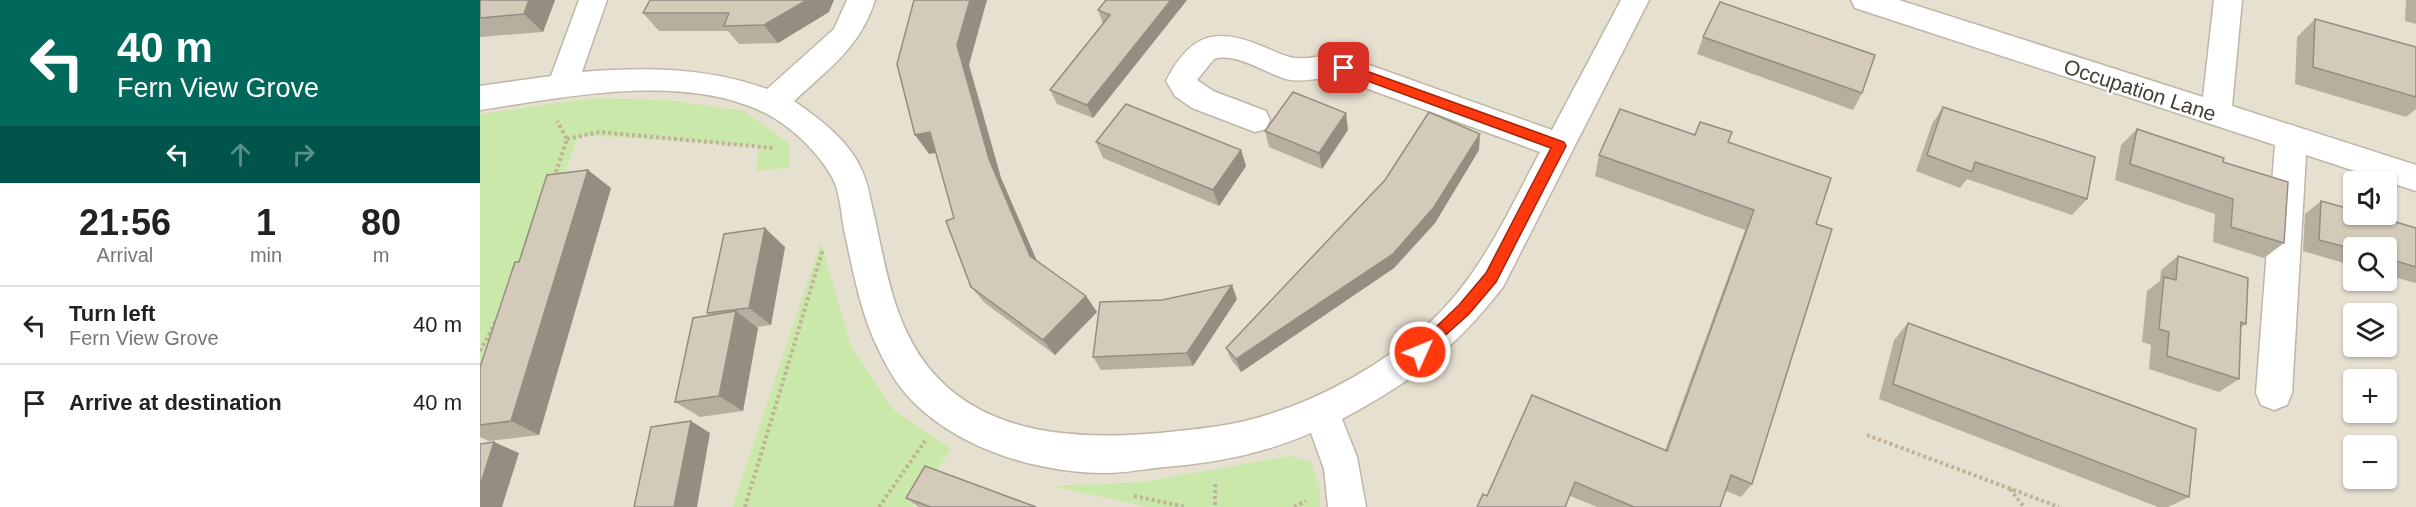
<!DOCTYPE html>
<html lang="en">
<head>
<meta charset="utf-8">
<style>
	:root { --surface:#fff; --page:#f6f6f6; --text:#222; --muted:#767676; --line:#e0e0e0 }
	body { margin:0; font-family:Helvetica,sans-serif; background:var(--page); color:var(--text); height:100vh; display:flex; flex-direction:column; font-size:22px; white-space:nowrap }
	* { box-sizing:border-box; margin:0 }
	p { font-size:20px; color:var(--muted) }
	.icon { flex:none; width:33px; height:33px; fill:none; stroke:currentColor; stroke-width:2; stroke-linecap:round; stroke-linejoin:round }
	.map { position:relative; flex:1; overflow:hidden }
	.details { display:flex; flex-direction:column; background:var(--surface); width:480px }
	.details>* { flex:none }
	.hud { background:#00695c; color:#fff; overflow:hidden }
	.controls { position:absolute; left:1863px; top:171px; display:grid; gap:12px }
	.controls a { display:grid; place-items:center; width:54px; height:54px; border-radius:6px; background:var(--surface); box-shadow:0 2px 4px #0004; font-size:30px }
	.pin { position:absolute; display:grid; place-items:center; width:51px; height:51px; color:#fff; margin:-26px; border-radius:12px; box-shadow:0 3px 9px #0006 }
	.me { position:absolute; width:66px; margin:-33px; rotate:46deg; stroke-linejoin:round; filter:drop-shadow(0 0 4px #0008) }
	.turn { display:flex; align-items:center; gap:21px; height:126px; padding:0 18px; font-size:27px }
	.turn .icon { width:78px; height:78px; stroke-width:2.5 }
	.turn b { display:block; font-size:42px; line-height:51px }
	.lanes { display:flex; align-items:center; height:57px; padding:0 18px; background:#0003; justify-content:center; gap:30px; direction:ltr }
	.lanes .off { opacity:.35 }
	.eta { display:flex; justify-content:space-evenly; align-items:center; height:102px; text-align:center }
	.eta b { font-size:36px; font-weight:600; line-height:42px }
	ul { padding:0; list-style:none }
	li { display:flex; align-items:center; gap:18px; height:78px; padding:0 18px; border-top:2px solid var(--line) }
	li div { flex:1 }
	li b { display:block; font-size:22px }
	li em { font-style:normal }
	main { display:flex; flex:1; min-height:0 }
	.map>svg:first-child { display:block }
	.residential { fill:#e6e0d1; fill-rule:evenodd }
	.green { fill:#cbe8ab }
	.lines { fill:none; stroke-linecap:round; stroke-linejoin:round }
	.minor-casing { stroke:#beb6a6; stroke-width:3 }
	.path { stroke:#c0b297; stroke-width:4; stroke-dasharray:3 3; stroke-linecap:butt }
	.minor { fill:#fff; fill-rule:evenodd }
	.wall { fill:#b6ae9f }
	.shaded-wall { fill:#948d82 }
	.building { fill:#d4cab9; stroke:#948d82; stroke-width:1.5 }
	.route { fill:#fe390e; stroke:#a52509; stroke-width:1.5 }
	.labels { text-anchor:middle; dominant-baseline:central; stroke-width:4.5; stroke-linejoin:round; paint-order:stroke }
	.street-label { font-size:21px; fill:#443e33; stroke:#fff }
</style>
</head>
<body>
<main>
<section class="details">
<div class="hud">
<div class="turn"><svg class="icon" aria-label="left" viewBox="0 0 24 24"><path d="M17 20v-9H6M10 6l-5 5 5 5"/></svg><div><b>40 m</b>Fern View Grove</div></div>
<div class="lanes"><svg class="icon" aria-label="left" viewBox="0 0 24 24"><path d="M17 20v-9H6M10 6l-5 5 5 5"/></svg><svg class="icon off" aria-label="ahead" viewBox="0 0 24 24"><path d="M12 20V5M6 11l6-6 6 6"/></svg><svg class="icon off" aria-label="right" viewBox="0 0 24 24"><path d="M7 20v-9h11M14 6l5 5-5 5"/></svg></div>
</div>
<div class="eta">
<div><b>21:56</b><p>Arrival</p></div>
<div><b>1</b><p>min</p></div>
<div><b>80</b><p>m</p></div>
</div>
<ul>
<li><svg class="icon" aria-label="left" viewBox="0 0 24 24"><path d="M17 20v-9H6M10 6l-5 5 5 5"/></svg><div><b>Turn left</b><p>Fern View Grove</p></div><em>40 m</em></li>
<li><svg class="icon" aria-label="arrive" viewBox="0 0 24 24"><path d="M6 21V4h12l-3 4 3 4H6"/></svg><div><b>Arrive at destination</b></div><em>40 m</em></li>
</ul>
</section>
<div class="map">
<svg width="1936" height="507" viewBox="0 0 1936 507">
	<rect width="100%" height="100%" fill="#f2eee3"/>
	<path class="residential" d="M0 0H1936V507H0ZM1874 182H1906V214H1874ZM1874 248H1906V280H1874ZM1874 314H1906V346H1874ZM1874 380H1906V412H1874ZM1874 446H1906V478H1874Z"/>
	<g class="green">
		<polygon points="115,98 187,100 264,111 310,144 309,168 276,171 279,146 99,135 40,290 0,366 0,114"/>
		<polygon points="341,242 371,346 413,409 471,449 433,507 252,507"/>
		<polygon points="811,456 831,462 840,486 840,507 668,507 571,486 663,482"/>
	</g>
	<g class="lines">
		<defs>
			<g id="minor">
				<path d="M99 0H127L102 72C166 67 226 67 287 89L354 29 367 0H395C380 48 349 68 314 101 340 119 371 142 383 173 389 187 391 204 395 219 406 271 415 326 449 368 505 437 600 440 680 433 717 429 755 426 790 414 845 397 904 363 947 325 1000 277 1027 214 1060 152L861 79C842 75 824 84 806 79 785 73 756 52 734 59L717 80 733 91 786 111 790 120 786 129 775 132 712 108 695 96 686 81C709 37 732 26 779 45 790 49 802 56 814 58 831 60 844 53 864 56L1072 130 1141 0H1169L1023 287C973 351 933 381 862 419L877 457 886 507H848L844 469 831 433C783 454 735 463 684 467 665 469 645 473 626 473 557 473 473 448 426 394 412 378 403 359 394 340 379 305 372 266 364 229 361 213 360 191 352 177 338 152 311 126 285 113 203 72 86 97 0 110V86L71 76Z"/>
				<polygon points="1371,0 1419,0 1723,97 1734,0 1762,0 1752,106 1936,165 1936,191 1826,155 1812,393 1807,405 1794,410 1781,405 1776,393 1795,145 1375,8"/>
			</g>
		</defs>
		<use href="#minor" class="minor-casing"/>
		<g class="path">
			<polyline points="87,139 119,132 295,148"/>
			<polyline points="74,178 87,139 77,121"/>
			<polyline points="0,351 16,321"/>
			<polyline points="1387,435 1579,507"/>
			<polyline points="735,484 735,507"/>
			<polyline points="1530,489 1544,507"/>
			<polyline points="654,496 706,507"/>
			<polyline points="265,507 343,249"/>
			<polyline points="399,507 445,441"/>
			<polyline points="814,507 826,501"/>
		</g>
		<use href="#minor" class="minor"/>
	</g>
	<g class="wall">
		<polygon points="0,0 75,0 63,32 0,37"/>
		<polygon points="707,0 613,118 577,104 570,90 623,24 618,10"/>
		<polygon points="1926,0 1936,0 1936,24 1925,21"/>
		<polygon points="349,12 298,43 259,44 248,31 179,31 163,13"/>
		<polygon points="1835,19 1936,47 1936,109 1926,117 1815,84 1817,37"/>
		<polygon points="1223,37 1382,93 1373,110 1217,54"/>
		<polygon points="489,65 521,178 557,261 606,296 617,312 575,355 505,303 491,287 474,218 456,153 449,154"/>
		<polygon points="1463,107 1607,199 1592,215 1487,179 1480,188 1436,171 1452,124"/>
		<polygon points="1657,129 1743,162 1804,243 1784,258 1733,242 1735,214 1635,180 1641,145"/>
		<polygon points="868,130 842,169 789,147 785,131"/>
		<polygon points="1215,135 1248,142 1336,224 1272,484 1261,497 1246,491 1240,507 1117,507 1090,496 1086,507 997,507 1007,496 1185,450 1265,230 1115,176 1119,155"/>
		<polygon points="616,142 761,150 766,166 739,206 623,158"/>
		<polygon points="999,150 955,223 914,268 761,372 752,361 746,348"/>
		<polygon points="131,188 59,435 9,441 0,437 0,367 39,262"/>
		<polygon points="1841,201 1936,228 1936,283 1906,275 1906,248 1874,248 1874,266 1823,251 1825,214"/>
		<polygon points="305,247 291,325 277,327 278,328 263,411 220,417 195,402 230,315 227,313"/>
		<polygon points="1698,256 1766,324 1761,327 1759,379 1739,392 1669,369 1671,345 1662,342 1667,291 1680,281 1681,270"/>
		<polygon points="757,299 713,366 621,370 613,357"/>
		<polygon points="1428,323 1709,497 1688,507 1678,507 1399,399 1414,340"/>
		<polygon points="426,498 556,507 439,507"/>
	</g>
	<g class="shaded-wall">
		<polygon points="49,0 75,0 63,32 44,14"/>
		<polygon points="327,0 354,0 349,12 298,43 284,25"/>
		<polygon points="490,0 507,0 489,65 521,178 562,273 550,256 509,159 477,45"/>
		<polygon points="691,0 707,0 613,118 607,105"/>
		<polygon points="866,113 868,130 842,169 839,153"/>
		<polygon points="450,132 463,151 449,154 435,135"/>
		<polygon points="1000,134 999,150 955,223 914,268 761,372 756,359"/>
		<polygon points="761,150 766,166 739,206 733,190"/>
		<polygon points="108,170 131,188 59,435 31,421"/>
		<polygon points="285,228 305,247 291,325 269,308"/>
		<polygon points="752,285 757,299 713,366 707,353"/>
		<polygon points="606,296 617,312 575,355 563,340"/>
		<polygon points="256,311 278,328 263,411 239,396"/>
		<polygon points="211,421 230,433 217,507 194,507"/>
		<polygon points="14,442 39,453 22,507 0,507 0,486"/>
	</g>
	<g class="building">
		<polygon points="0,0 49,0 44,14 0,18"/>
		<polygon points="170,0 327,0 284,25 244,26 249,13 163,13"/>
		<polygon points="434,0 490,0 477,45 509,159 550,256 606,296 563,340 491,287 466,221 474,218 450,132 435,135 417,64"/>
		<polygon points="626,0 691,0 607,105 570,90 630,15 618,10"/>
		<polygon points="1240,2 1395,55 1382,93 1223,37"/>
		<polygon points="1835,19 1936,47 1936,97 1833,67"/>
		<polygon points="813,92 866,113 839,153 785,131"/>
		<polygon points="646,104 761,150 733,190 616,142"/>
		<polygon points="1463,107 1615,157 1607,199 1495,162 1492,172 1447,155"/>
		<polygon points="1140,109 1215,135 1220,122 1252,132 1248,142 1351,178 1336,224 1352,229 1272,484 1251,475 1240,507 1154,507 1095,482 1085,507 997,507 1003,494 1007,496 1052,395 1187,451 1274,210 1119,155"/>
		<polygon points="949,112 1000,134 954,207 913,254 756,359 746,348 905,180"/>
		<polygon points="1657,129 1744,158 1743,162 1808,182 1804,243 1751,227 1753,199 1650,164"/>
		<polygon points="108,170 31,421 0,425 0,367 35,262 39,262 67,175"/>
		<polygon points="1841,201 1874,210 1874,214 1889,214 1936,228 1936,267 1906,258 1906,248 1874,248 1874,249 1839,240"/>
		<polygon points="285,228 269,308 227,313 244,234"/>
		<polygon points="1698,256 1768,278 1766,324 1761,322 1759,379 1687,356 1689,332 1679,329 1684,277 1696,280"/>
		<polygon points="752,285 707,353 613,357 620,302 682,300"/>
		<polygon points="256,311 239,396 195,402 213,318"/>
		<polygon points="1428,323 1716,429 1709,497 1413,384"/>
		<polygon points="211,421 194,507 154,507 171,427"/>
		<polygon points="14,442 0,486 0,444"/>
		<polygon points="445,466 556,507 451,507 426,498"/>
	</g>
	<polygon class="route" points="864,63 1084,142 1086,146 1016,282 989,314 940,358 935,357 933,352 935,347 979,305 1006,273 1071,148 860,71 858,68"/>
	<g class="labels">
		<g class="street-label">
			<text transform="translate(1660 90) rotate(18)">Occupation Lane</text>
		</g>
	</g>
</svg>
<div class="controls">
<a><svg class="icon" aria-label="sound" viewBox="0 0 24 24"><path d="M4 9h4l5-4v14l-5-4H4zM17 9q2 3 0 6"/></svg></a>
<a><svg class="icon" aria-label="search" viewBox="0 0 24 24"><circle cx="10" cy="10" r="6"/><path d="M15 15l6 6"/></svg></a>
<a><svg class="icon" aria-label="layers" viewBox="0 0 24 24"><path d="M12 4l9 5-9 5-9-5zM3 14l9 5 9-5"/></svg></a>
<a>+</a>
<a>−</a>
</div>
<div class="pin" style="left:864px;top:68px;background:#d93025"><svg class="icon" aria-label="arrive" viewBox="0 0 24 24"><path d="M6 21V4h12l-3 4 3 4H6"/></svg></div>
<svg class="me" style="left:940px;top:352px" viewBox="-20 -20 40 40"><circle r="17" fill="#fe390e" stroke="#fff" stroke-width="3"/><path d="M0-11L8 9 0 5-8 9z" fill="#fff"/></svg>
</div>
</main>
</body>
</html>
